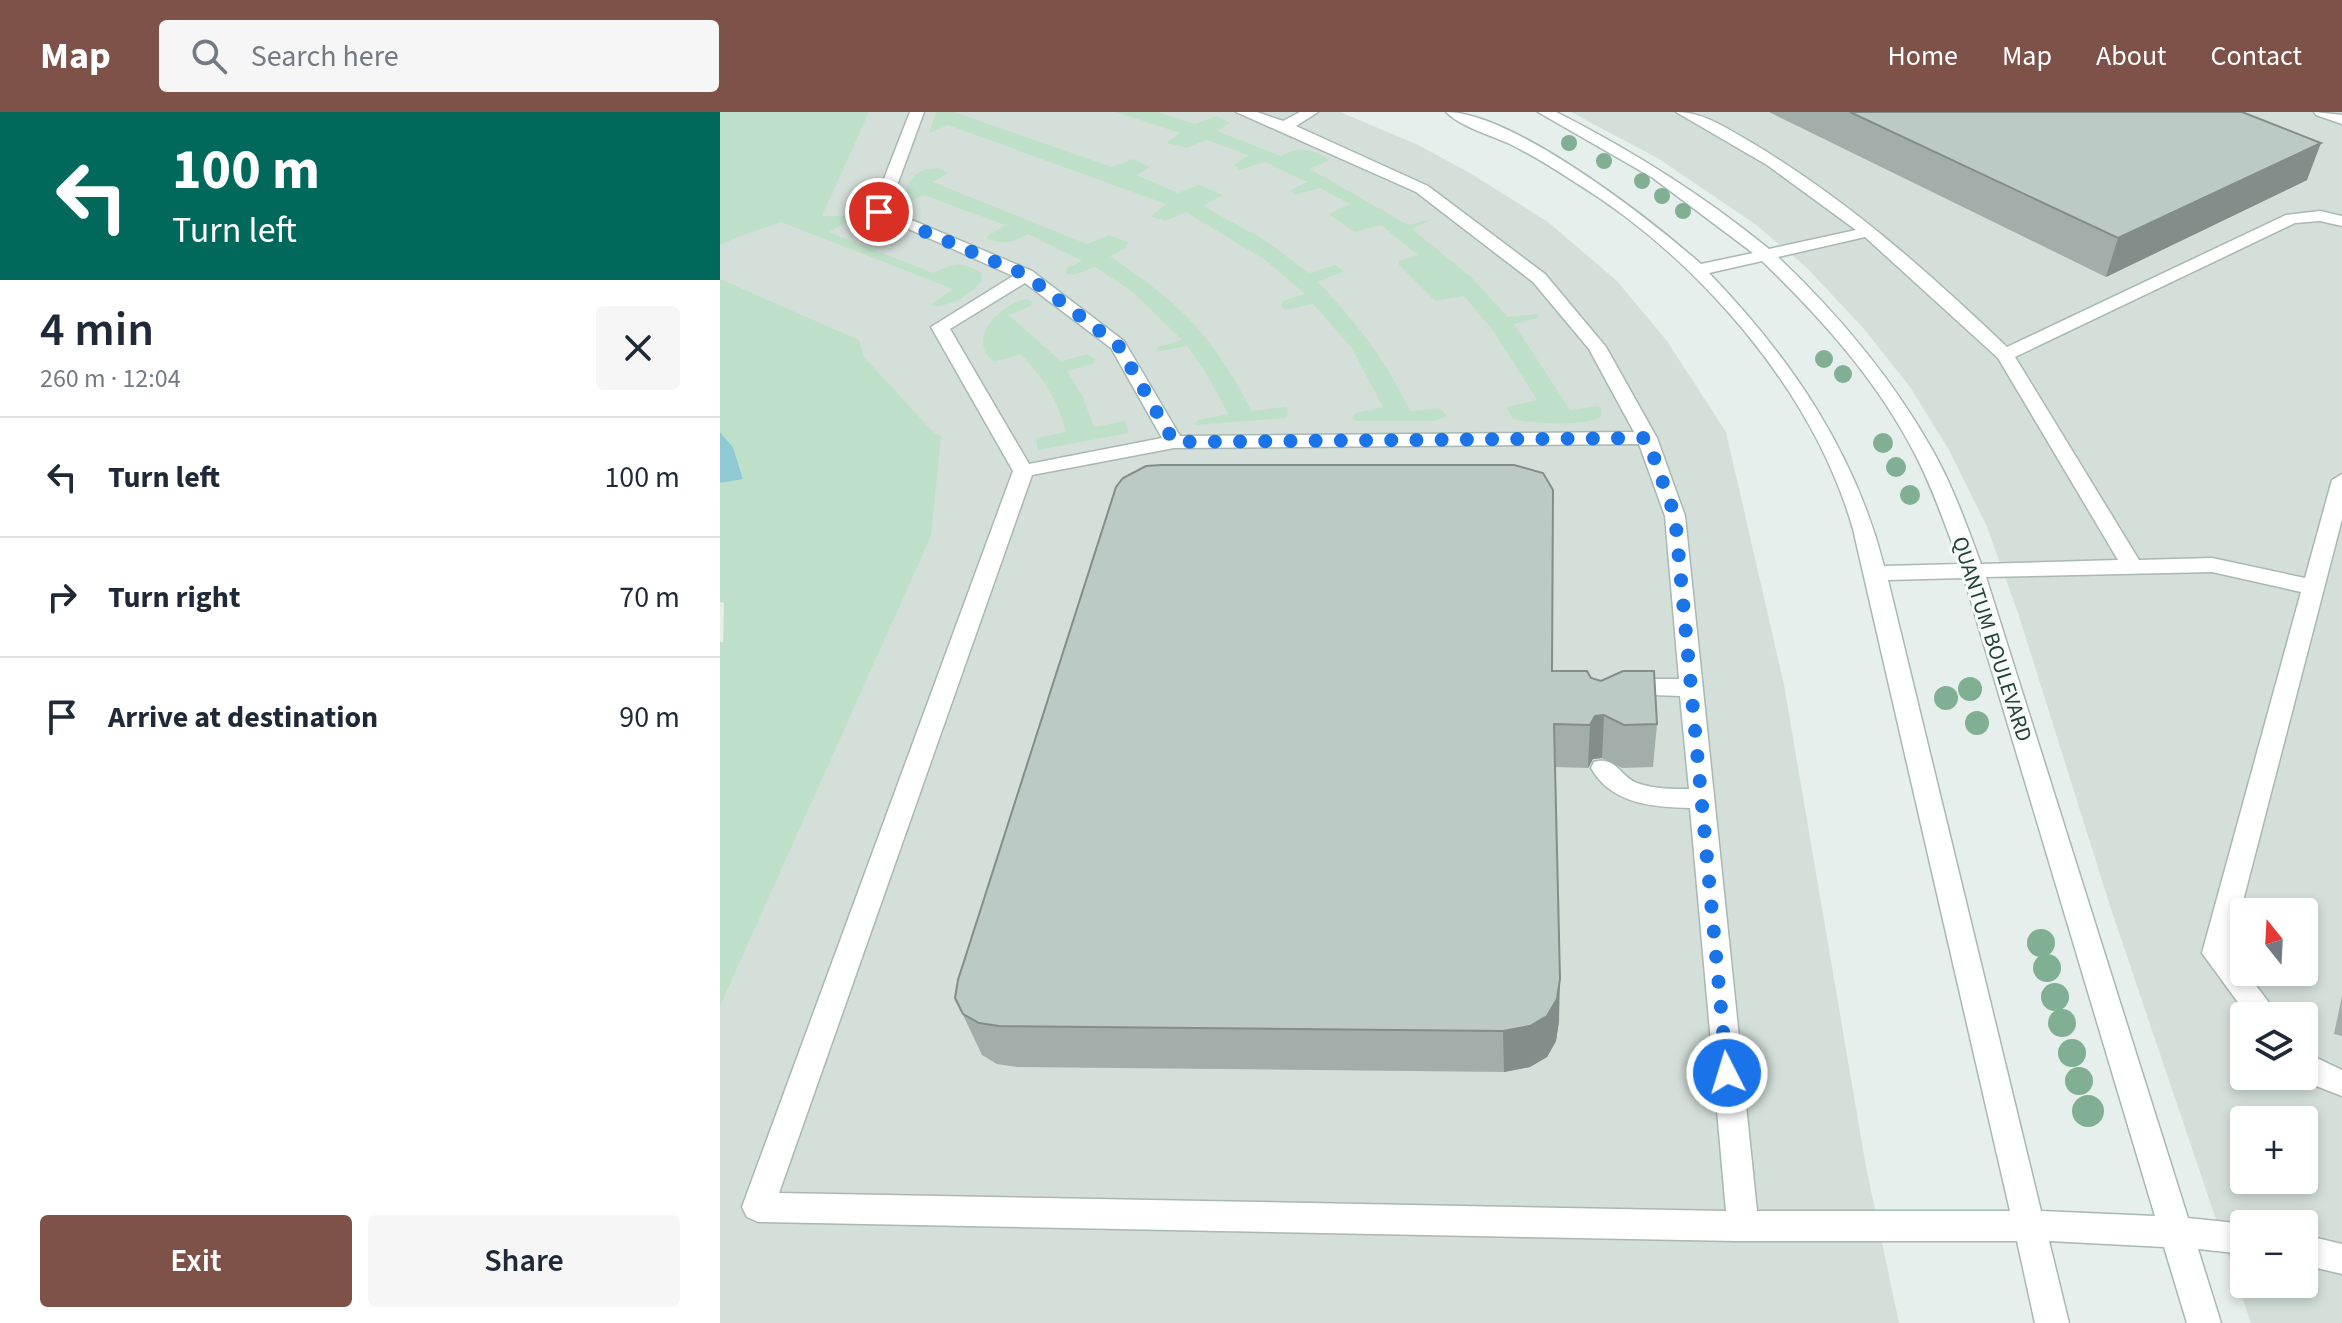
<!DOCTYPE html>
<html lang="en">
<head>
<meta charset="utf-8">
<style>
	:root { --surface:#fff; --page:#f6f6f7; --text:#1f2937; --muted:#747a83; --line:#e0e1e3; --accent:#7f5249 }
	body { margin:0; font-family:"Source Sans 3",sans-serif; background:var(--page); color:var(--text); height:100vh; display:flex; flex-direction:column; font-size:30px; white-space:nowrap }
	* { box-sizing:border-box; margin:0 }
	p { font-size:26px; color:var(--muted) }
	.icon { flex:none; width:44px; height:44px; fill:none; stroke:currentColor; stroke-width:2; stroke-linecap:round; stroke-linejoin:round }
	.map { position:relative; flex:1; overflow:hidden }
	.side { display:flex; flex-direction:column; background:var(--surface); width:720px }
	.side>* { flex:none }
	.banner { background:#00695c; color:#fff; overflow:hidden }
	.needle { width:52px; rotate:342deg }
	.fabs { position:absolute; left:1510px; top:786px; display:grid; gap:16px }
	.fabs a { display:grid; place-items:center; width:88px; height:88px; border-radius:8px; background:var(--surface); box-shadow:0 4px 12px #0003; font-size:40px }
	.pin { position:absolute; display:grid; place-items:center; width:68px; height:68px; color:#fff; margin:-34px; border:4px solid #fff; border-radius:50%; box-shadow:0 2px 8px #0007 }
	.me { position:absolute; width:88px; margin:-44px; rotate:355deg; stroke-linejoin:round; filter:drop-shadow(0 0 6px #0008) }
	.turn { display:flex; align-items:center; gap:28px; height:168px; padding:0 40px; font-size:36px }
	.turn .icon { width:104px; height:104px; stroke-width:2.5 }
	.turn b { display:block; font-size:56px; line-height:68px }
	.round { display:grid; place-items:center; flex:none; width:84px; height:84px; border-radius:8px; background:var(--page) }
	.summary { display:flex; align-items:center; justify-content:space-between; height:136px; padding:0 40px }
	h1 { font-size:48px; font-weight:600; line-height:60px }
	.action { display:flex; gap:16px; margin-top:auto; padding:16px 40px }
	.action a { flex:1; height:92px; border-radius:8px; background:var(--accent); color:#fff; font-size:32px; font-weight:600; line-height:92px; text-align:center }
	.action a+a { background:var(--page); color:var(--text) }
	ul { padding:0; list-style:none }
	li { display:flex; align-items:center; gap:24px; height:120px; padding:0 40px; border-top:2px solid var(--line) }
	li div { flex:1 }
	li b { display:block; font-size:30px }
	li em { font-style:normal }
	header { display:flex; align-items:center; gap:48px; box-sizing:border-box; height:112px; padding:0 40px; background:var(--accent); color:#fff }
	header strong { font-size:38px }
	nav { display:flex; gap:44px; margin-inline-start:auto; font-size:28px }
	.search { width:560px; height:72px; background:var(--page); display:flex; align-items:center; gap:20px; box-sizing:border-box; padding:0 28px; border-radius:8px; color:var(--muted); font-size:30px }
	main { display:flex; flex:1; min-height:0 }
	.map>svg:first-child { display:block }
	.built { fill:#d4dfda; fill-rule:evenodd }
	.green { fill:#bfe0c8 }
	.water { fill:#8ec9d4 }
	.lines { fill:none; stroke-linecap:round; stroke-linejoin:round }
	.minor-casing { stroke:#a8b8b2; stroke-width:3 }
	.minor { fill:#fff; fill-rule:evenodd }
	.tree { fill:#80af93 }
	.wall { fill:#a1aea9 }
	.shaded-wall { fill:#838d89 }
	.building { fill:#bbcac4; stroke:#838d89; stroke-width:2 }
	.route { stroke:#1a73e8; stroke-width:14; stroke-dasharray:0 25.2 }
	.labels { text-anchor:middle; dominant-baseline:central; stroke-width:6; stroke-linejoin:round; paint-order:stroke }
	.street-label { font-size:22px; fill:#24423a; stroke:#f7fbf9 }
</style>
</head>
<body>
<header>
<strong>Map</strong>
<div class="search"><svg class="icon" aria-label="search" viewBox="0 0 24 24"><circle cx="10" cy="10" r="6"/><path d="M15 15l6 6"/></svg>Search here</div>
<nav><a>Home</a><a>Map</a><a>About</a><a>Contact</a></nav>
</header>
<main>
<section class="side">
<div class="banner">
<div class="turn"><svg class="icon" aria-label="left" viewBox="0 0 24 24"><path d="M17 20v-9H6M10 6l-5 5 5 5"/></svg><div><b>100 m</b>Turn left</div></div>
</div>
<div class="summary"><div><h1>4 min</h1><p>260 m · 12:04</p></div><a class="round"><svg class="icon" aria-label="close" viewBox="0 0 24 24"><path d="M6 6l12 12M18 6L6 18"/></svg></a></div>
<ul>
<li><svg class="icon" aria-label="left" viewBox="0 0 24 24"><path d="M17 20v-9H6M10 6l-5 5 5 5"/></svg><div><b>Turn left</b></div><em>100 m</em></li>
<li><svg class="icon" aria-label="right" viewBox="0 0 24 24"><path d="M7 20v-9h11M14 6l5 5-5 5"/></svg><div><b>Turn right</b></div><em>70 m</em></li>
<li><svg class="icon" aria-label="arrive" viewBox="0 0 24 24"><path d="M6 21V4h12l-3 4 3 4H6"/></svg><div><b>Arrive at destination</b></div><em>90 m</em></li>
</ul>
<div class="action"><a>Exit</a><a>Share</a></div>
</section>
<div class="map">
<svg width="1622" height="1211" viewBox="0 0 1622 1211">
	<rect width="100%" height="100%" fill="#e6efeb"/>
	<g class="built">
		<polygon points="146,0 620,0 696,32 750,61 828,110 897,169 947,229 1006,320 1064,573 1146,1055 1179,1211 0,1211 0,787 189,379 0,178 0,131"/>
		<path d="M851 0H1622V1211H1531L1391 797 1298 501 1267 415 1229 338 1190 275 1144 217 1087 156 1035 112 939 47ZM1524 800H1584V860H1524ZM1524 904H1584V964H1524ZM1524 1008H1584V1068H1524ZM1524 1112H1584V1172H1524Z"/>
	</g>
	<g class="green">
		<path d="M0 0H149L102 104H126L132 108 109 120 213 161C234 151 242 149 262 161L261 170C250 182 227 198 210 193L233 177 61 110C40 118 21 123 0 133Z"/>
		<path d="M216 0H234L392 55 413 47 430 55 417 63 458 81 479 73 503 83 483 94 543 127 589 161 615 153 624 159 598 170C639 214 664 245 690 299L720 296 727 304 715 309H636L632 305 636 301 663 295 631 235 593 192 565 198 561 193 563 189 585 182 545 148 466 100 445 109 431 104 446 92 228 13 209 21Z"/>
		<path d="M396 0H438L475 12 497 4 510 11 497 19 561 44C580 34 591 36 609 48L590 57 688 113 712 107 692 117 751 165 788 205 818 202 819 206 794 212 850 298 877 294 881 296V304C871 315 808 312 793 307L786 295 817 288 774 220 744 184 715 189 679 153V149L698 143 661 113 634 120 609 102 630 92 600 76 574 83 571 78 587 70 545 50 520 58 514 53 529 43 486 28 467 36 447 31 460 21Z"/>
		<path d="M218 56 228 61 213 70 367 132 389 123 408 130 406 136 390 144C463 194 490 220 532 299L565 295 568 297 567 306 475 313 478 308 508 302 486 261 467 234 436 240 438 235 462 228 414 181 375 155 355 163 346 162 347 156 362 149 308 122C292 131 285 133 267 127L268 124 285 113 204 83 182 93C186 71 193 56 218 56Z"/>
		<polygon points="0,167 139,228 144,245 213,320 221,324 211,424 0,894 0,530 3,530 4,491 0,490 0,371 23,366 13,335 0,320"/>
		<path d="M307 187 312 189 311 194 289 203 341 249 368 242 375 248 373 252 347 259 362 283 374 315 405 309 409 321 318 338 316 326 346 320C338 288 323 266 301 242L274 250C245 227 280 191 307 187Z"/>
	</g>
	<polygon class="water" points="0,320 13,335 23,367 0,371"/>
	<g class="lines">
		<defs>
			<g id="minor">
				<path d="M190 0H204L168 98 312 159 404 229 460 324 914 320 869 237 813 170 696 80 516 0H537L563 9 580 0H598L576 14 708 74 825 162 886 235 937 326 965 404 1037 1099H1290L1133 417C1093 277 976 144 853 69 833 56 812 43 790 32 770 23 741 15 726 0 793 0 930 107 981 152L1033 141 933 66 818 0H836C913 39 983 83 1049 137L1136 118 1047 53 956 0C985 0 1009 18 1034 32 1129 89 1207 159 1287 235L1566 103 1600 99 1622 104V114L1600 109 1575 111 1295 245 1419 448 1492 446 1585 466 1612 368 1622 362V407L1510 839 1559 904H1528L1482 841 1581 480 1492 460 1266 465 1468 1106 1525 1112 1524 1142 1478 1137 1501 1211H1467L1444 1135 1329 1129 1349 1211H1315L1297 1129H1016L38 1110 27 1105 22 1095 293 359 211 215 293 164 151 100ZM1145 125 1278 246 1398 448 1261 452C1247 414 1233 375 1213 339 1172 266 1119 203 1058 145ZM1042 149C1102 207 1158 269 1196 344 1214 379 1226 416 1240 452L1164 454C1135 340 1070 245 989 161ZM305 171 391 236 442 326 309 352 230 217ZM919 332 945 404 959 567H932L896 577 892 583 896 589 904 591 932 583 960 584 969 677C951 677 934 677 917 671 900 665 896 643 874 650L871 656C891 692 933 695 970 696L1006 1099 59 1081 312 363 454 336ZM1244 466 1435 1104 1321 1099 1168 468Z"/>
				<polygon points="1594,0 1622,3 1622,12 1596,3"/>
				<polygon points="1584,940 1622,958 1622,984 1578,967 1575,964 1584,964"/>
				<polygon points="1584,1123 1622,1132 1622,1162 1584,1153"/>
			</g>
		</defs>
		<use href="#minor" class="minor-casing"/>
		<use href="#minor" class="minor"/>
	</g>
	<g class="tree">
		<circle cx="849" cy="31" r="8"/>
		<circle cx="884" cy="49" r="8"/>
		<circle cx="922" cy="69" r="8"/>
		<circle cx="942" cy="84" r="8"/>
		<circle cx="963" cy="99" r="8"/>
		<circle cx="1104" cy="247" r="9"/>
		<circle cx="1123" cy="262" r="9"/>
		<circle cx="1163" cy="331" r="10"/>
		<circle cx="1176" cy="355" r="10"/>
		<circle cx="1190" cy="383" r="10"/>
		<circle cx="1250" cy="577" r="12"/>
		<circle cx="1226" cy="586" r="12"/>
		<circle cx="1257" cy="611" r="12"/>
		<circle cx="1321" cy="831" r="14"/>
		<circle cx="1327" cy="856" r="14"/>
		<circle cx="1335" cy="885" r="14"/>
		<circle cx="1342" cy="911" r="14"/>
		<circle cx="1352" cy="941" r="14"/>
		<circle cx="1359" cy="969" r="14"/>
		<circle cx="1368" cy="999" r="16"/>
	</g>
	<g class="wall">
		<polygon points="1049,0 1522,0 1587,68 1386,165"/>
		<polygon points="832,559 871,566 937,612 933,655 902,656 882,646 873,647 868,656 835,655 839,909 836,929 827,945 810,955 784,960 297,955 277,952 262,943 235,886"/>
		<polygon points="1622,884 1622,924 1614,922"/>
	</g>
	<g class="shaded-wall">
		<polygon points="1601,31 1587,68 1386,165 1398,126"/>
		<polygon points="884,603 882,646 873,647 868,656 870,613 875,604"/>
		<polygon points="840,867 839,909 836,929 827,945 810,955 784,960 783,919"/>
	</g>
	<g class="building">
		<polygon points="1130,0 1522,0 1601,31 1398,126"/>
		<polygon points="441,353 794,353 823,361 833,378 832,559 867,559 871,566 881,569 903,559 934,559 937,612 904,613 884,603 875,604 870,613 834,612 840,867 837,887 827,904 810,914 783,919 279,914 259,911 243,902 235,886 238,868 396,375 403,366 426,354"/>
	</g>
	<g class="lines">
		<polyline class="route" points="159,100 306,163 398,233 454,330 927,326 955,404 1007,961"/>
	</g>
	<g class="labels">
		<g class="street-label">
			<text transform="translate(1272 527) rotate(72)">QUANTUM BOULEVARD</text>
		</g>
	</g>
</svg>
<div class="fabs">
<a><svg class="needle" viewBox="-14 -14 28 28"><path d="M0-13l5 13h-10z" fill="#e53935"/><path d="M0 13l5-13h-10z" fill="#747a83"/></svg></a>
<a><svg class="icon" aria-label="layers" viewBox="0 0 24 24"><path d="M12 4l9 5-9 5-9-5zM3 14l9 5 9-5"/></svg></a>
<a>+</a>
<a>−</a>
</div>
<div class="pin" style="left:159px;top:100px;background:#d93025"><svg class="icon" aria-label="arrive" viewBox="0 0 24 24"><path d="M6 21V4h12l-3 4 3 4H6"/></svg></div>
<svg class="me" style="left:1007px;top:961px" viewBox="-20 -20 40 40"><circle r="17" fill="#1a73e8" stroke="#fff" stroke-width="3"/><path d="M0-11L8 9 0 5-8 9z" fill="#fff"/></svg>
</div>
</main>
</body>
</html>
